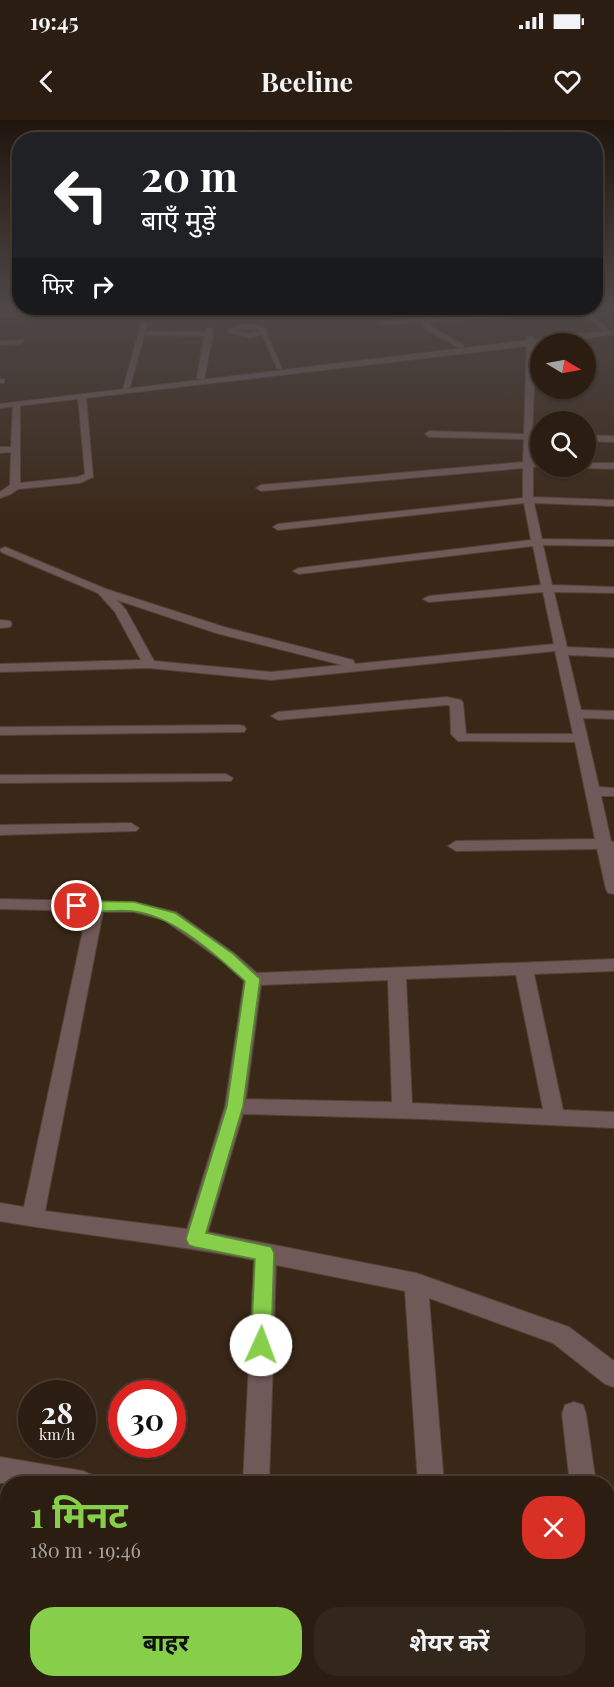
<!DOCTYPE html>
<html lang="hi">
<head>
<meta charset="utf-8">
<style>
	:root { --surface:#2b1d11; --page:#33261a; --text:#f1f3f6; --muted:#a6a29f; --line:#473b31; --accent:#87cf4b }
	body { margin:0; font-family:"Playfair Display","Noto Sans Devanagari",serif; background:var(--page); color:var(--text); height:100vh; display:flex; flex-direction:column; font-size:22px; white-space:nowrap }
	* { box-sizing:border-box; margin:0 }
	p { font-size:20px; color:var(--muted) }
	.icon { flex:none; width:33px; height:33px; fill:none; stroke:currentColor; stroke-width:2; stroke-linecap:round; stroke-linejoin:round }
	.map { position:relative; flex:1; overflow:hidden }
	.side { position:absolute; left:0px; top:1356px; width:615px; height:212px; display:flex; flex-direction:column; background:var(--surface); border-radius:24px 24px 0 0; box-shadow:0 2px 4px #0004,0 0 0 2px var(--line) }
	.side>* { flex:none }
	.top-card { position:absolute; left:12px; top:12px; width:591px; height:183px; border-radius:24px; box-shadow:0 2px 4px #0004,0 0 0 2px var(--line); background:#202124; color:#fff; overflow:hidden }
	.needle { width:39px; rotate:100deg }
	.controls { position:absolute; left:530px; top:213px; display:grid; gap:12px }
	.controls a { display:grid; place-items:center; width:66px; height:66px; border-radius:50%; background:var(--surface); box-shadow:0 2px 4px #0004,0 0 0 2px var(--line); font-size:30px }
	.speed { position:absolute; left:18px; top:1260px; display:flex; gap:12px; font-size:30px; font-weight:700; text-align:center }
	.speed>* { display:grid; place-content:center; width:78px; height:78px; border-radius:50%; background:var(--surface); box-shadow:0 2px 4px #0004,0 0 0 2px var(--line); line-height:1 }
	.speed small { font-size:15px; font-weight:400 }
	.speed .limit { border:9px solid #d22; background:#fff; color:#111 }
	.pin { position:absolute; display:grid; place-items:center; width:51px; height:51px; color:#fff; margin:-26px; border:3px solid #fff; border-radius:50%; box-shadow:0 2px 6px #0007 }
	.me { position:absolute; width:66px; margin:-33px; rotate:2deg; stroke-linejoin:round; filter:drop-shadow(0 0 4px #0008) }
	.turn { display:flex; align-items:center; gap:21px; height:126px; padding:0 30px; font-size:27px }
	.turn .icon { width:78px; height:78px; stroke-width:2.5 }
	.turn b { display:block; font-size:42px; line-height:51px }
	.then { display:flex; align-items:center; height:57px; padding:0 30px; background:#0003; gap:12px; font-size:22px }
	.round { display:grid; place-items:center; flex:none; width:63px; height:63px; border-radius:24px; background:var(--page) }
	.headline { display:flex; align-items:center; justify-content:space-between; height:102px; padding:0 30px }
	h1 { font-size:36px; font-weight:700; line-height:45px; color:var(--accent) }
	.cta { display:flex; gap:12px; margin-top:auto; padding:12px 30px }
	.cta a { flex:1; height:69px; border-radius:24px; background:var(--accent); color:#111; font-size:24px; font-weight:700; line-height:69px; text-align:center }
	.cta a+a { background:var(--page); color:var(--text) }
	.status { display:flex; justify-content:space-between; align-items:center; height:42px; padding:0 30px; background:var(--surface); direction:ltr }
	.status svg { height:16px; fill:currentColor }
	header { display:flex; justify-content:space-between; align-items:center; height:78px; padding:0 30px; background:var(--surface); font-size:27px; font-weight:700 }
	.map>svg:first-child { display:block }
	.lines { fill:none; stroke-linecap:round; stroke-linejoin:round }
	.service-casing { stroke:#544233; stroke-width:2 }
	.minor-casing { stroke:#544233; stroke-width:2 }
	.tertiary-casing { stroke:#544233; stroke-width:2 }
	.service { fill:#705959; fill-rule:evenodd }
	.minor { fill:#705959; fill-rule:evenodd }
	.tertiary { fill:#705959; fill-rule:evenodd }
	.route { fill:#87cf4b; stroke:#588731; stroke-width:1.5 }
</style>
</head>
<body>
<div class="status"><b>19:45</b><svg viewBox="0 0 49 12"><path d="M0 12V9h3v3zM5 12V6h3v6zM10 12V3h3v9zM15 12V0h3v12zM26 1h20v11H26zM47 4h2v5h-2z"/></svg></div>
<header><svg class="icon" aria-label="back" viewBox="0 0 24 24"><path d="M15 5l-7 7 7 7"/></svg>Beeline<svg class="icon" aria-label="heart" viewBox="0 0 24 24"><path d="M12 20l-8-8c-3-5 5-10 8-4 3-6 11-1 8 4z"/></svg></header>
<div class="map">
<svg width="614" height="1567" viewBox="0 0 614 1567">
	<rect width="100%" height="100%" fill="#392717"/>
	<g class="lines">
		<defs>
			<path id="service" d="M240 205H257L267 210 266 212 282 249 277 248 262 214 250 218 227 212ZM241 209H256L261 211 250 214 235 211Z"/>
			<g id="minor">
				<polygon points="34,190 50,190 0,198 0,194"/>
				<polygon points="580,190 587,190 607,208 607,210 603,210"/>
				<polygon points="422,191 428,198 535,192 538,194 535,196 429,202 430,206 464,225 461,229 424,208 423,202 384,204 381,202 422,198 419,193"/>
				<polygon points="144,202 147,204 146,211 205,212 206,208 212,208 213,214 204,260 197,258 204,216 144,215 130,267 123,269 141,204"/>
				<path d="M527 217H533L536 223 532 314H540V320L532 319 533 342H540V346L533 347V377L614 380V386L534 383 542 419 614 420V426L543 425 552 465 614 467V473L554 472 567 527 614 529V537L568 535 581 590 614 591V599L583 598 599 667 614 668V676H601L611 721 614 722V774L608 773 606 769 597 729 456 731 448 726 456 721 595 719 575 622 458 621 451 614 450 586 447 585 278 600 271 596 278 592 447 577 461 580 463 583 466 614H573L555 531 271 560 149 548 0 552V544L141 540 115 492 98 473 1 432 0 429 5 427 106 469 224 507 353 540 355 544 554 524 543 472 429 482 423 479 429 476 541 465 533 426 299 454 293 451 299 448 531 420 524 383 278 410 273 407 278 404 523 378V348L261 371 256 368 261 365 523 342 524 319 429 317 425 314 429 311 524 314ZM117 480 216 513 342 545 271 552 154 541 126 490Z"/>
				<polygon points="24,220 21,224 0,225 0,221"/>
				<rect x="0" y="259" width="4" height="4"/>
				<polygon points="82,275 86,277 93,357 80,363 18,369 11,374 0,378 0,372 10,365 11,332 0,333 0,327 11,327 13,283 20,285 20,363 78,357 85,354 78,277"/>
				<polygon points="585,315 614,316 614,322 585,321"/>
				<polygon points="585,343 614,343 614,349 582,348 585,346"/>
				<polygon points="0,500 10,501 12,504 10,507 0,508"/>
				<polygon points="239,605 244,606 246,609 244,612 0,615 0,607"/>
				<polygon points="226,654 233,658 231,661 0,663 0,655"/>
				<polygon points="131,703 139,708 136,711 0,715 0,705"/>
				<path d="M0 779 134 782 176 792 234 833 257 853 614 839V851L534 854 563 990 614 992V1008L424 999 243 994 208 1112 416 1153 569 1207 614 1241V1267L605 1264 553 1223 429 1178 444 1364H418L405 1171 276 1145 269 1364H243L254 1140C170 1123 84 1116 0 1101V1083L24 1087 87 791 0 789ZM103 792H134L164 800 222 841 244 861 225 986 187 1109 45 1091ZM516 855 543 989 412 983 406 859ZM388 860 392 982 246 979 261 865Z"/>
				<polygon points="574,1282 583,1285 586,1294 596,1364 570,1364 562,1294 565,1285"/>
				<polygon points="0,1337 83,1351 92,1355 96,1364 0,1363"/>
				<polygon points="222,1560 252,1560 251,1567 221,1567"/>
			</g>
			<polygon id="tertiary" points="614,210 614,214 562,222 0,288 0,284"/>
		</defs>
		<use href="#service" class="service-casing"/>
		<use href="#minor" class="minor-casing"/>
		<use href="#tertiary" class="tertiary-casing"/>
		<use href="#service" class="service"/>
		<use href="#minor" class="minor"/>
		<use href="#tertiary" class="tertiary"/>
	</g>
	<linearGradient id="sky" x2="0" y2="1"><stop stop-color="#1f150d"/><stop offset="0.46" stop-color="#4e4747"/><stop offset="1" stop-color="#4e4747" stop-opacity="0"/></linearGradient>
	<rect width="614" height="409" fill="url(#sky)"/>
	<path class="route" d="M77 781 134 782 175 793 233 834 260 859 243 986 206 1113 271 1127 274 1133 271 1225 268 1231 261 1234 254 1231 251 1225 255 1139 195 1127 189 1125 186 1119 227 986 245 861C215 834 173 795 132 791 113 789 91 794 72 789L70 786Z"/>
</svg>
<div class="controls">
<a><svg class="needle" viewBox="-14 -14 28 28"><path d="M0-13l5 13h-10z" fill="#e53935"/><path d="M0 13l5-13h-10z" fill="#a6a29f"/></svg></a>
<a><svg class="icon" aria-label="search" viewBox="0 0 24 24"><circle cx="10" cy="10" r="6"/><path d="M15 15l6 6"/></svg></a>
</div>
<div class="speed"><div>28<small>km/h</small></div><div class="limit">30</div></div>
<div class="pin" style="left:77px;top:786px;background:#d93025"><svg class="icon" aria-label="arrive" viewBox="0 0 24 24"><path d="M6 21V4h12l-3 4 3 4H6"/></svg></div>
<svg class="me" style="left:261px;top:1225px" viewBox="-20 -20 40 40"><circle r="19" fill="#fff"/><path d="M0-13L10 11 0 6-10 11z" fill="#87cf4b"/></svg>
<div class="top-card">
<div class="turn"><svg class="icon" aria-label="left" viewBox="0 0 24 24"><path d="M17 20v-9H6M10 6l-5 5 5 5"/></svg><div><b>20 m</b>बाएँ मुड़ें</div></div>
<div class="then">फिर<svg class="icon" aria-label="right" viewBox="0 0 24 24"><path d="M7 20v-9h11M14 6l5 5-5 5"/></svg></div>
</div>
<section class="side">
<div class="headline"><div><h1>1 मिनट</h1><p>180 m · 19:46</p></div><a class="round" style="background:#d93025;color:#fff"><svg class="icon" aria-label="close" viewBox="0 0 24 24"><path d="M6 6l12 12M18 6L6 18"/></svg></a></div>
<div class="cta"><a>बाहर</a><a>शेयर करें</a></div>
</section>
</div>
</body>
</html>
